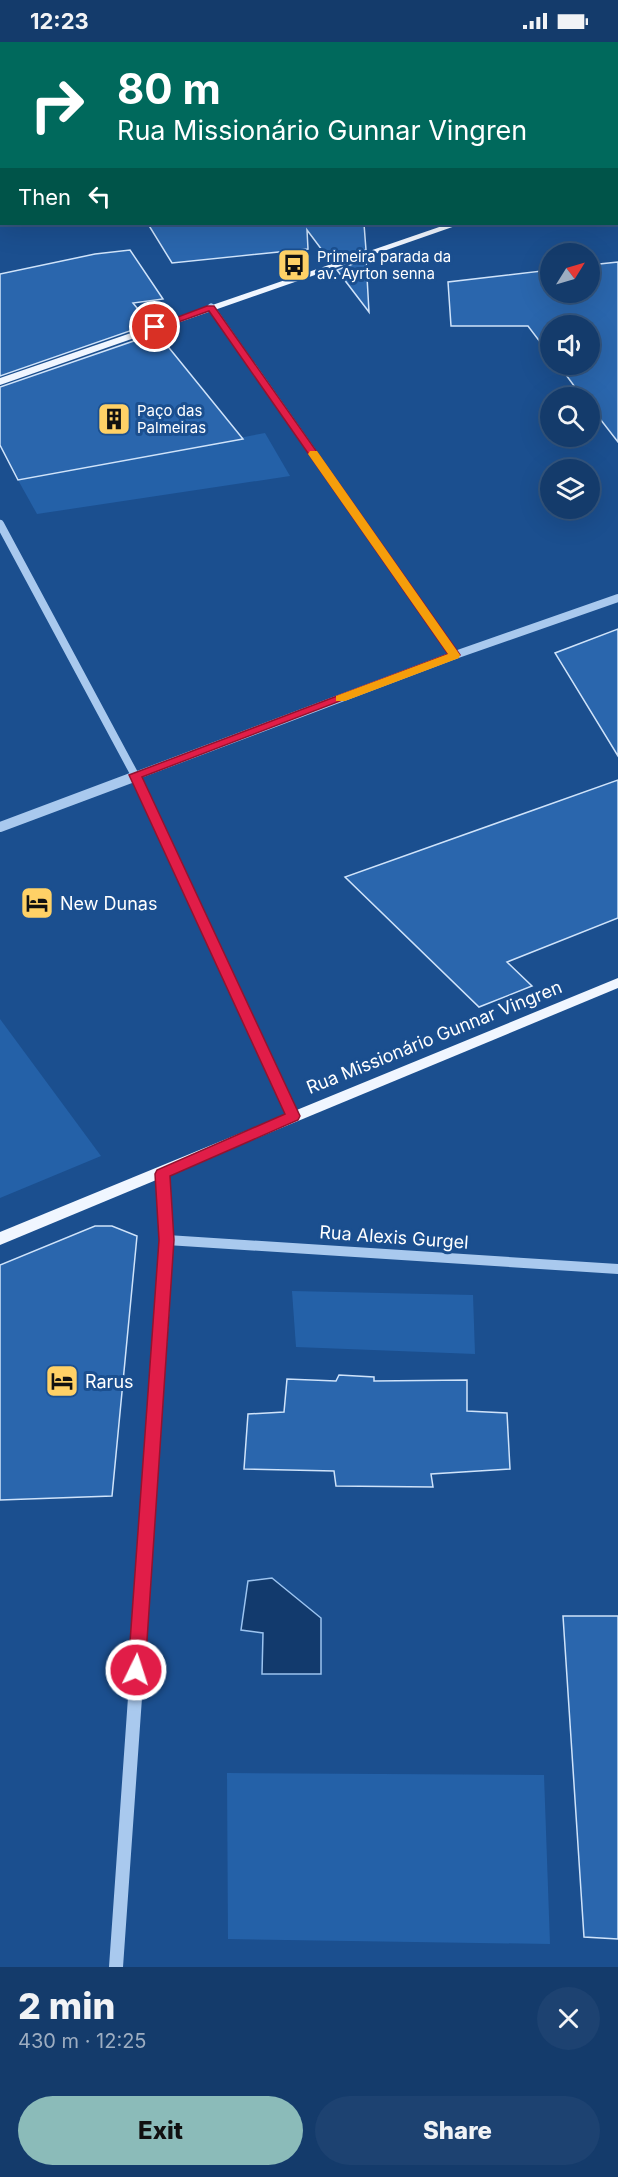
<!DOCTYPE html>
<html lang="en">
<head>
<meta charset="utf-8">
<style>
	:root { --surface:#143b6b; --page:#1d4271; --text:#f1f3f6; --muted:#9dadc1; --line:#33557e; --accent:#8bbbb9 }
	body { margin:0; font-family:Inter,sans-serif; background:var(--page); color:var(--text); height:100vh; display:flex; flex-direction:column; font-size:22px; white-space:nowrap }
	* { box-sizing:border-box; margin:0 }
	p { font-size:20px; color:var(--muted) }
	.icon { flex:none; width:33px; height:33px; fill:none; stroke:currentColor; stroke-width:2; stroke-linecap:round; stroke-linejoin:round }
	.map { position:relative; height:1925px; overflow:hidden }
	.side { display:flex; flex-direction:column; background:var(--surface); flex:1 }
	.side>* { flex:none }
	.top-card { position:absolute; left:0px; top:0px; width:618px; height:183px; box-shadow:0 6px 24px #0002,0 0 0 2px var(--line); background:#00695c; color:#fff; overflow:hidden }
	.needle { width:39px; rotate:53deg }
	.fabs { position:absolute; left:540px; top:201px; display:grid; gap:12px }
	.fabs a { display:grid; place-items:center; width:60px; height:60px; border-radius:50%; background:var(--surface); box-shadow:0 6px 24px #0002,0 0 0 2px var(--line); font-size:30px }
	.pin { position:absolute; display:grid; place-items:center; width:51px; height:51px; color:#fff; margin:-26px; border:3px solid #fff; border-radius:50%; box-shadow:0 2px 6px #0007 }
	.me { position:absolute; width:66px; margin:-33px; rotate:4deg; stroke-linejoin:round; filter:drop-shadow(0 0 4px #0008) }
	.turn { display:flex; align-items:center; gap:21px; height:126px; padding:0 18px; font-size:27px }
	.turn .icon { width:78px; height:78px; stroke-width:2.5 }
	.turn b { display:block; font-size:42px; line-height:51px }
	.then { display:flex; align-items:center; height:57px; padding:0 18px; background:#0003; gap:12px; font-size:22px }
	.round { display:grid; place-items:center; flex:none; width:63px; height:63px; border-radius:32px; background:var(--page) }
	.overview { display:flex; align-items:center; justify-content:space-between; height:102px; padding:0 18px }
	h1 { font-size:36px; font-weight:800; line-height:45px }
	.cta { display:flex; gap:12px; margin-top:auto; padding:12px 18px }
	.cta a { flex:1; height:69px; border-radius:36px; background:var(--accent); color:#111; font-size:24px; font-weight:800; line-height:69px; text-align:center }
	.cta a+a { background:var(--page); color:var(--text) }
	.status { display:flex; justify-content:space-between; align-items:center; height:42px; padding:0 30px; background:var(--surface); direction:ltr }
	.status svg { height:16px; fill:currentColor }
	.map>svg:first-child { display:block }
	.green { fill:#2461a8 }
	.water { fill:#123a6d; stroke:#9cc4f0; stroke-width:1.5 }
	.building { fill:#2a66ad; stroke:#cfe3fa; stroke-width:1.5 }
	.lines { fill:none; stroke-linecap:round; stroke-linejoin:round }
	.minor-far3 { stroke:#a9c9ee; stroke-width:7 }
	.minor-far2 { stroke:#a9c9ee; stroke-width:8 }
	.minor-far1 { stroke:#a9c9ee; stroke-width:10 }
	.minor { stroke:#a9c9ee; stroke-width:14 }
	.major { fill:#f0f6ff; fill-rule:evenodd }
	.route { fill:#e11d48; stroke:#92132f; stroke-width:1.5 }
	.slow { fill:#f59e0b }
	.labels { text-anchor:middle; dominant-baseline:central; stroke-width:6; stroke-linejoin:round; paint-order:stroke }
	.far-poi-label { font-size:15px; fill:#fff; stroke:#1b4f8f; text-anchor:start }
	.poi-label { font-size:18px; fill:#fff; stroke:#1b4f8f; text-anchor:start }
	.street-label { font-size:18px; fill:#fff; stroke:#1b4f8f }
</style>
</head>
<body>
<div class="status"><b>12:23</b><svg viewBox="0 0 49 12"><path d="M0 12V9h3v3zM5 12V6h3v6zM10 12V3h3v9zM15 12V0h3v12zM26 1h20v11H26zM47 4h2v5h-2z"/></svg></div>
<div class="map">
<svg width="618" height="1925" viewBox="0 0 618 1925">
	<rect width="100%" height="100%" fill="#1b4f8f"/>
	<g class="green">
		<polygon points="265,391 290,434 37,472 18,438"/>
		<polygon points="0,977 101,1114 0,1156"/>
		<polygon points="292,1249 473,1253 475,1312 296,1305"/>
		<polygon points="227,1731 544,1733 550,1902 228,1897"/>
	</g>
	<polygon class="water" points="272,1536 321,1576 321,1632 262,1632 263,1591 241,1588 248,1539"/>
	<g class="building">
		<polygon points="148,182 364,182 366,208 331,220 307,188 308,207 172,221"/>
		<polygon points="130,208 163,257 133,261 150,282 0,334 0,232 95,212"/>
		<polygon points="366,217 369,270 337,228"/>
		<polygon points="618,220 618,400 590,364 590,356 583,356 558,322 590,322 590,284 550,284 550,313 528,284 451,284 448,240 550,228 550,250 590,250 590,223"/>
		<polygon points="157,291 243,397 18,438 0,403 0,345"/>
		<polygon points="618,587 618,714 555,611"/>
		<polygon points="618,738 618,876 507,920 532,944 479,965 345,835"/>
		<polygon points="95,1184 112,1184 137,1194 112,1454 0,1458 0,1223"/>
		<polygon points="339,1333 374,1335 374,1339 467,1338 467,1369 507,1371 510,1427 431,1432 433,1445 336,1444 334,1429 244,1427 248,1372 284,1370 287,1337 336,1339"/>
		<polygon points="563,1574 618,1574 618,1897 584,1895"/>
	</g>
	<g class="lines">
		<g class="minor-far3">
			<polyline points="344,0 346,2"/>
			<polyline points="211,265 253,325"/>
		</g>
		<g class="minor-far2">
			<polyline points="252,324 455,613"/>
			<polyline points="0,482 137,737"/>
			<polyline points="127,737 455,613 618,556"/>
		</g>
		<g class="minor-far1">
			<polyline points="136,736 293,1074"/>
			<polyline points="0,785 131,736"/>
			<polyline points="162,1132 167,1198 163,1261"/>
			<polyline points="167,1198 618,1227"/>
		</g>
		<polyline class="minor" points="116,1925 163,1259"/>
		<g class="major">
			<polygon points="618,122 618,128 616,129 616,123"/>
			<polygon points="448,182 461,182 0,343 0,336"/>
			<polygon points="618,936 618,946 0,1203 0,1190"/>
		</g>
	</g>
	<polygon class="route" points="207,264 214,264 460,613 142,735 300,1074 298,1078 170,1134 174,1198 145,1628 143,1634 136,1636 130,1634 128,1628 159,1198 155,1132 157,1128 285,1072 129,733 448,612 209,269 159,287 151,285"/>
	<polygon class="slow" points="310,409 317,409 460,613 459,616 345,659 336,659 336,654 448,612 308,412"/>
	<defs>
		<symbol id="bus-square" viewBox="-11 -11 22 22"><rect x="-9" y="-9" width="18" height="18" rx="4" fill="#ffd166" stroke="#1b4f8f"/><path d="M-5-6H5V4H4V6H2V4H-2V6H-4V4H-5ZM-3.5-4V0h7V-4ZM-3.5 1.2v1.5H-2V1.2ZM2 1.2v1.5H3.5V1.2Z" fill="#111"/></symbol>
		<symbol id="building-square" viewBox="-11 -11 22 22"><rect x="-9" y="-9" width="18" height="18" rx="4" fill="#ffd166" stroke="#1b4f8f"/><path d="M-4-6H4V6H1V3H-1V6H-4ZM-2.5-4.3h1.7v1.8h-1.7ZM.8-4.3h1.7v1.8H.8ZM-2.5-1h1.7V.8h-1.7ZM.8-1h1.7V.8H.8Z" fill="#111"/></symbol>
		<symbol id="hotel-square" viewBox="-11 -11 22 22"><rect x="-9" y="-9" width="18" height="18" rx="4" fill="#ffd166" stroke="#1b4f8f"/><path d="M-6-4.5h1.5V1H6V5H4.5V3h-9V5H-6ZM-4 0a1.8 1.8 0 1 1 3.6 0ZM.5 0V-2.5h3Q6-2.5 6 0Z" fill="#111"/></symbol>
	</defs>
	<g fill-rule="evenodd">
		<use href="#bus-square" x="275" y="204" width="38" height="38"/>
		<use href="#building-square" x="95" y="358" width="38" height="38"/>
		<use href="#hotel-square" x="18" y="842" width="38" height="38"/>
		<use href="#hotel-square" x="43" y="1320" width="38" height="38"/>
	</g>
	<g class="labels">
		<g class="far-poi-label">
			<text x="317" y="214">Primeira parada da<tspan x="317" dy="17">av. Ayrton senna</tspan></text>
			<text x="137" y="368">Paço das<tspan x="137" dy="17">Palmeiras</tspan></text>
		</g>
		<g class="poi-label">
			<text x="60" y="861">New Dunas</text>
			<text x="85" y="1339">Rarus</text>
		</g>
		<g class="street-label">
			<text transform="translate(434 995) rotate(-22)">Rua Missionário Gunnar Vingren</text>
			<text transform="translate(394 1195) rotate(4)">Rua Alexis Gurgel</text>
		</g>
	</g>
</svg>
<div class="fabs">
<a><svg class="needle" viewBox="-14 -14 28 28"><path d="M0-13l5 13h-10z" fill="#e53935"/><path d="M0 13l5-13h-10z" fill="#9dadc1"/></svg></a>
<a><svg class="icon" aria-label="sound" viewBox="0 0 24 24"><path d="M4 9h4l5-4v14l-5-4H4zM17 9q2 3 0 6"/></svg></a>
<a><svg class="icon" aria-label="search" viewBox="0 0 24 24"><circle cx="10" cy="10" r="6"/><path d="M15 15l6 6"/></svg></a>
<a><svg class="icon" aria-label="layers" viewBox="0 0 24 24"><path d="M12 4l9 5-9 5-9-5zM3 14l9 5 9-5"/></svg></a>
</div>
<div class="pin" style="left:155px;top:285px;background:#d93025"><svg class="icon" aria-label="arrive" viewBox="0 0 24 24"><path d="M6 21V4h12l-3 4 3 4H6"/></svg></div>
<svg class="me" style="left:136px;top:1628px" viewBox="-20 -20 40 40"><circle r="17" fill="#e11d48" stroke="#fff" stroke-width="3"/><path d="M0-11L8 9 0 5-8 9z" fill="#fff"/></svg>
<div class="top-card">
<div class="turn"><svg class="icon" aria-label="right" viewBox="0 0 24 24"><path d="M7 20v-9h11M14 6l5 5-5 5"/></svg><div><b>80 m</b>Rua Missionário Gunnar Vingren</div></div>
<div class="then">Then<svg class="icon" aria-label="left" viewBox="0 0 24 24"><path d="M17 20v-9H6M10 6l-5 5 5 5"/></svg></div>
</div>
</div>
<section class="side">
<div class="overview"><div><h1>2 min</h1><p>430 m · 12:25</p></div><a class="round"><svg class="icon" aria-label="close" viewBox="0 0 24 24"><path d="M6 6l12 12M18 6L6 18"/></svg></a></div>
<div class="cta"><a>Exit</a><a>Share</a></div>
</section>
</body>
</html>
